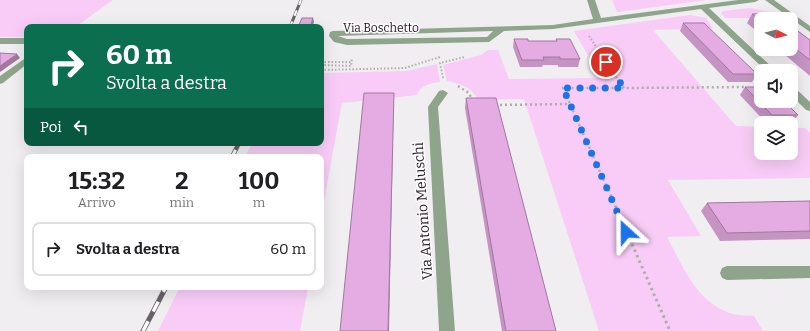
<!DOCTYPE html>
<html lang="it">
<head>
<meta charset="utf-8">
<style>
	:root { --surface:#fff; --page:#f2f2f2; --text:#202124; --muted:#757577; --line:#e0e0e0 }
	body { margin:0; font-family:Bitter,serif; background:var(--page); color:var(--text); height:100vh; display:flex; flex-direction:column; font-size:15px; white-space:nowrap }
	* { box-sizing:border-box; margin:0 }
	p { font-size:13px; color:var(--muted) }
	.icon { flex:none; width:22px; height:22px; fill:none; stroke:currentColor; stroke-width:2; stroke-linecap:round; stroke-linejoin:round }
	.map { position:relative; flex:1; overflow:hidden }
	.side { position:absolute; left:24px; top:154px; width:300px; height:136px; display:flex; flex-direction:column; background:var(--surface); border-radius:8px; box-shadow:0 4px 16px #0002 }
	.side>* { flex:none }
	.banner { position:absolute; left:24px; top:24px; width:300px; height:122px; border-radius:8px; box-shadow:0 4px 16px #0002; background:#0b6e4f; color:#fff; overflow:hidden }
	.needle { width:26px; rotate:96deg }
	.controls { position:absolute; left:754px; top:12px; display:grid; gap:8px }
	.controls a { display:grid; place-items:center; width:44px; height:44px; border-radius:8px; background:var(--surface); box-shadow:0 4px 16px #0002; font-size:20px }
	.pin { position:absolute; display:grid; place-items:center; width:34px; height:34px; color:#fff; margin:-17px; border:2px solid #fff; border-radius:50%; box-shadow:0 1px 4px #0007 }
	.me { position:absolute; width:44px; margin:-22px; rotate:336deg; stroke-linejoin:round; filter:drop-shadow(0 0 3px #0008) }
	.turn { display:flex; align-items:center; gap:14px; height:84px; padding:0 16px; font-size:18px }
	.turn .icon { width:52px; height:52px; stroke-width:2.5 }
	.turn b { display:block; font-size:28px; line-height:34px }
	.then { display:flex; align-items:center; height:38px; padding:0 16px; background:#0003; gap:8px; font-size:15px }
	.eta { display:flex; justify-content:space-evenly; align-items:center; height:68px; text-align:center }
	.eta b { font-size:24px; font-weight:700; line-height:28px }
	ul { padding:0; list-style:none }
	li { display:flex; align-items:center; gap:12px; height:54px; margin:0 8px 6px; padding:0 8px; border:2px solid var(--line); border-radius:8px }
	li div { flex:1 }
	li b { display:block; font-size:15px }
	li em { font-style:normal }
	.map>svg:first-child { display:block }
	.green { fill:#f8ccf6 }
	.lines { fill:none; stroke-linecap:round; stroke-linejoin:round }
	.path-far2 { stroke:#afadaf; stroke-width:2; stroke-dasharray:1.5 2; stroke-linecap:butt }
	.path-far1 { stroke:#afadaf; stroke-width:2.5; stroke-dasharray:2 3; stroke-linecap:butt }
	.path { stroke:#afadaf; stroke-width:3; stroke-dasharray:2.5 3.5; stroke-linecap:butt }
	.minor { fill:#8ea58c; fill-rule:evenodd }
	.rail-far2-casing { stroke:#656365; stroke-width:3 }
	.rail-far1-casing { stroke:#656365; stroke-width:4.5 }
	.rail-casing { stroke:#656365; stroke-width:5 }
	.rail-far2 { stroke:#fffbfe; stroke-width:2; stroke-dasharray:6; stroke-linecap:butt }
	.rail-far1 { stroke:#fffbfe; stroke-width:3; stroke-dasharray:8; stroke-linecap:butt }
	.rail { stroke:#fffbfe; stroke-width:3.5; stroke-dasharray:11; stroke-linecap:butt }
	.wall { fill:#c594c3 }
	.shaded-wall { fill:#a0789f }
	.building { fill:#e5ace3; stroke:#a0789f }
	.route { stroke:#1a73e8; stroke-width:7; stroke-dasharray:0 12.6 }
	.labels { text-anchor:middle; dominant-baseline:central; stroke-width:3; stroke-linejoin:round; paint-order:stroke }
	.far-street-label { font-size:12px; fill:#1e1d1e; stroke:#fffbfe }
	.street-label { font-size:14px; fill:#1e1d1e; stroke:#fffbfe }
</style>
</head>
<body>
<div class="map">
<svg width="810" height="331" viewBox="0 0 810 331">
	<rect width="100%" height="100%" fill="#f1eef1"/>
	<g class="green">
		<polygon points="0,0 113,0 75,27 27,27 27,37 0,37"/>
		<polygon points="612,0 707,0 617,12"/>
		<polygon points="750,8 775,13 785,18 725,18 721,13 723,11"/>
		<path d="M690 15 706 18 713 28 653 30 736 126 761 127V153H791V128H805L810 133V178L668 180 701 236 667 237C683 266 697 304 733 314 740 316 748 315 754 316L763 331H599L524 99 478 100C471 86 460 84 447 81L443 65 481 55 488 50H498L509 79 601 78 574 31Z"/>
		<path d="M437 64 440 82C431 83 420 85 417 95L342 103 321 217V157H245L252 143H321V73L406 71Z"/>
		<polygon points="180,287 308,287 300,331 158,331"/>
	</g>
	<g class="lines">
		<g class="path-far2">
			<polyline points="589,36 620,83"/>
			<polyline points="321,62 351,62"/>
			<polyline points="321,65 351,66 352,58"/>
			<polyline points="321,70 405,68 440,57"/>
			<polyline points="443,78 440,63 465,57"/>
		</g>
		<g class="path-far1">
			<polyline points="620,82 624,88 747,87"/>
			<polyline points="458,86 469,93 472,100"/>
			<polyline points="495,105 570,104"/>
			<polyline points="608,190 563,88 624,88"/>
		</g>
		<polyline class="path" points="608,189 670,331"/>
		<g class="minor">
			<path d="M587 0H595L601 18 738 0H759L755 2 709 8 776 71H766L701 9 553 29 504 31 489 42 347 45 334 42 329 36 330 32 333 31 553 25 593 19ZM493 31 487 37 347 39 338 36Z"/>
			<polygon points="765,0 774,0 810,26 810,32"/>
			<rect x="0" y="38" width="27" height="6"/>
			<polygon points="27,57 27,64 3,83 0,84 0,76"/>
			<polygon points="791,87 795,88 810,102 810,111 806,110 791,95"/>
			<polygon points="443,90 448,93 438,107 455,331 439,331 428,107 439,91"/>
			<polygon points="727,266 810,266 810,278 727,280 722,278 720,273 722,268"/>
		</g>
		<defs>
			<polyline id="rail-far2" points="290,27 301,0"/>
			<polyline id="rail-far1" points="232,157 239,143"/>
			<polyline id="rail" points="143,331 166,287"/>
		</defs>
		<use href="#rail-far2" class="rail-far2-casing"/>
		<use href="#rail-far1" class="rail-far1-casing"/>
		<use href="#rail" class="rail-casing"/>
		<use href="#rail-far2" class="rail-far2"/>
		<use href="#rail-far1" class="rail-far1"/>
		<use href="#rail" class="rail"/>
	</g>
	<g class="wall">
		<polygon points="752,14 761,19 761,35 747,23"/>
		<polygon points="683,23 757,74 752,82 728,82 680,31"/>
		<polygon points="791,26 810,40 810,76 778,49 791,49"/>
		<polygon points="514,39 528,41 556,41 556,39 580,59 578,67 558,67 558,65 543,65 542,67 520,67 513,47"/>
		<polygon points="745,87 798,115 792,123 766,123 740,95"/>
		<polygon points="466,98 556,331 502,331 465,108"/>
		<polygon points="810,201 810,239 720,241 701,211 707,203"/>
	</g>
	<g class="shaded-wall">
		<polygon points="313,18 314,22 312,27 310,27"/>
		<polygon points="17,54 20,58 0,72 0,66"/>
		<polygon points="394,93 389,331 388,331"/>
	</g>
	<g class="building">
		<polygon points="752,14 775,14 782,19 761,19 761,21"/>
		<polygon points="302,18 313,18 310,27 298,27"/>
		<polygon points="683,23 704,23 757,74 733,74"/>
		<polygon points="791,26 810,40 810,60 791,45"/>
		<polygon points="514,39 528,39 528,41 557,41 556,39 570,39 580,59 560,59 560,57 543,57 544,60 522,60"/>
		<polygon points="0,53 17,54 0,66"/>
		<polygon points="745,87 761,87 761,101 784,101 798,115 772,115"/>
		<polygon points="364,93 394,93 388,331 340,331"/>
		<polygon points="466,98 496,98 556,331 506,331"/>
		<polygon points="810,201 810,231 727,233 707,203"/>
	</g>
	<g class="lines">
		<polyline class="route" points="606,62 624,88 563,88 626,232"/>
	</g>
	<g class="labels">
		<g class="far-street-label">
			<text x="381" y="28">Via Boschetto</text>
		</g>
		<g class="street-label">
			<text transform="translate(423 211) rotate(-94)">Via Antonio Meluschi</text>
		</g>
	</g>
</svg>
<div class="controls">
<a><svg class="needle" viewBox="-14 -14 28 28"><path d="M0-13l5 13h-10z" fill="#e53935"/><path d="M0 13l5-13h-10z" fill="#757577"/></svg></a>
<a><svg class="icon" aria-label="sound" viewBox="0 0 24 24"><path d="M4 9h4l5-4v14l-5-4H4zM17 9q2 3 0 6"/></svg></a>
<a><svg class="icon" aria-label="layers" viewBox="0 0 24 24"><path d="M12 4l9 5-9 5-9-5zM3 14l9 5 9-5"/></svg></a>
</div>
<div class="pin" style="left:606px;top:62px;background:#d93025"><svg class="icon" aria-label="arrive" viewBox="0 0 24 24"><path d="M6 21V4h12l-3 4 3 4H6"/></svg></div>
<svg class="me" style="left:626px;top:232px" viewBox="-20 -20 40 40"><path d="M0-17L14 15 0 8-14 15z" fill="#1a73e8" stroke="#fff" stroke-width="4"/></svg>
<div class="banner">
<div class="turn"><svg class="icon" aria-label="right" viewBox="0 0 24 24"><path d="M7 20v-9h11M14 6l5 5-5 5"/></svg><div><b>60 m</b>Svolta a destra</div></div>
<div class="then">Poi<svg class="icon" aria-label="left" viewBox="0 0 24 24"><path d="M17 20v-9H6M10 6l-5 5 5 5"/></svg></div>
</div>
<section class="side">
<div class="eta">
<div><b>15:32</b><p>Arrivo</p></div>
<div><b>2</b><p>min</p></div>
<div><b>100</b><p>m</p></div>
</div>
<ul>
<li><svg class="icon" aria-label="right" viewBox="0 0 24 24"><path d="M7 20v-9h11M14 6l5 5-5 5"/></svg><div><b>Svolta a destra</b></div><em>60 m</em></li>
</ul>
</section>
</div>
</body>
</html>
